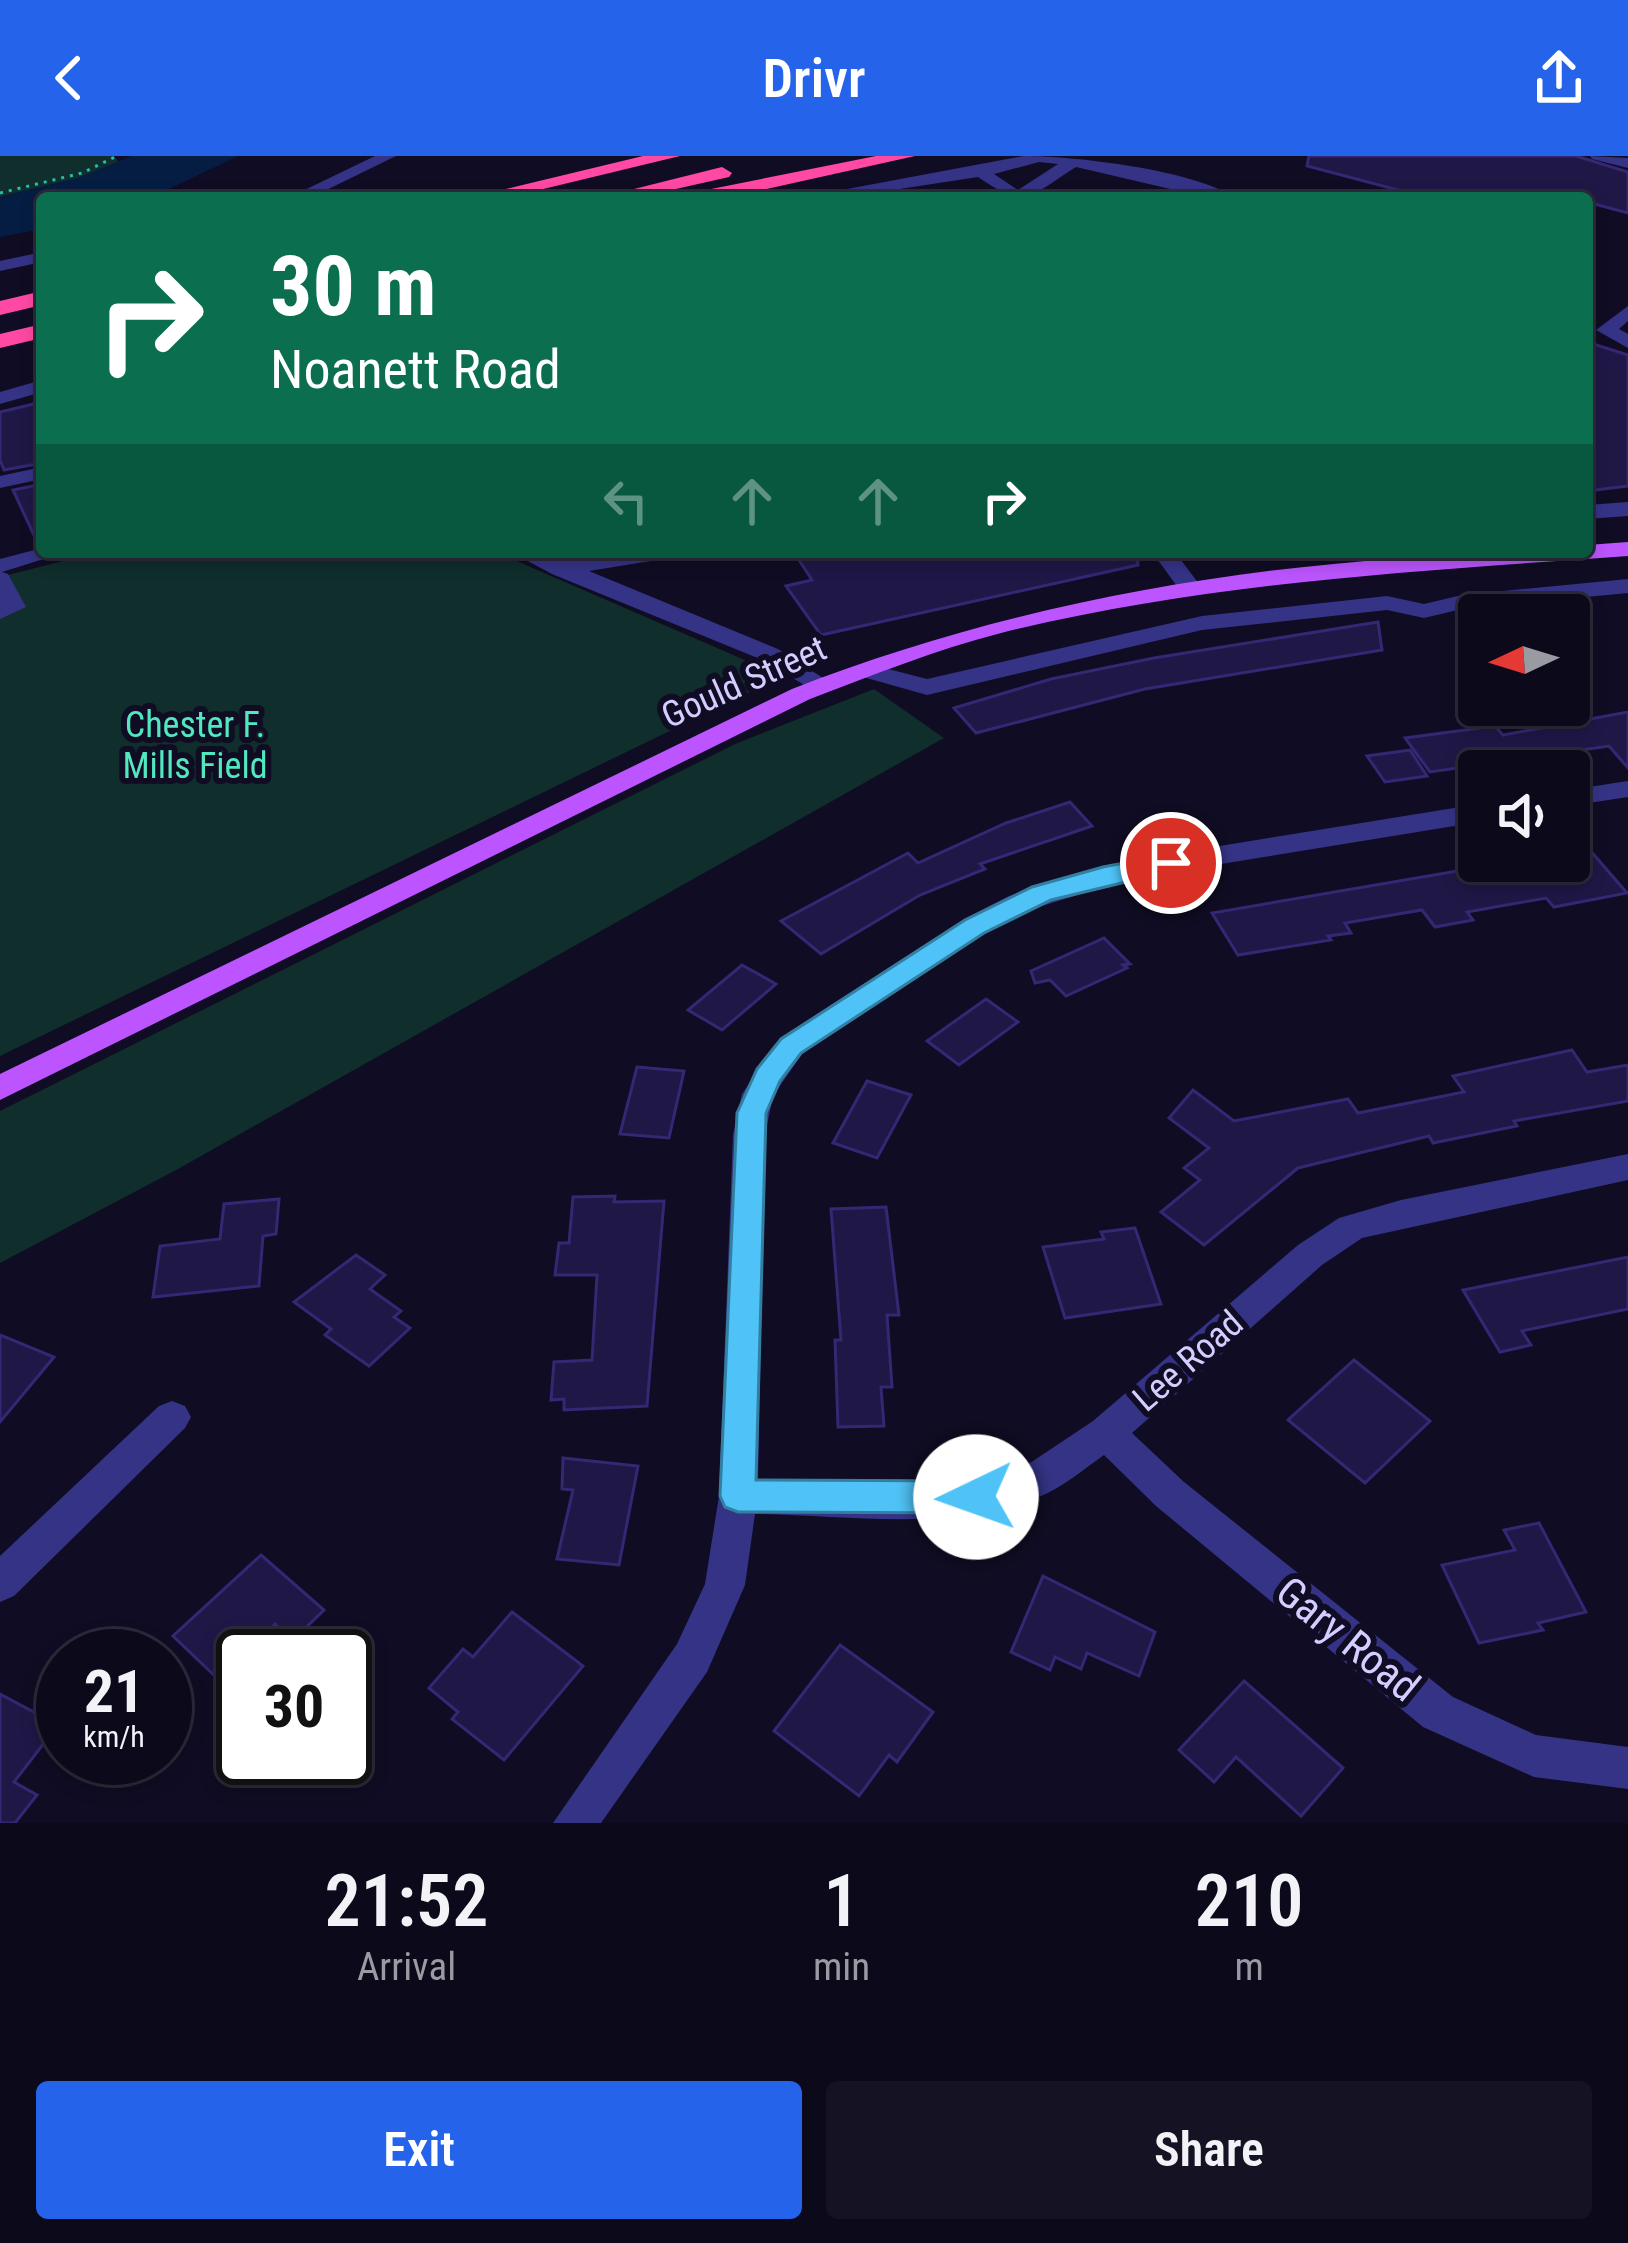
<!DOCTYPE html>
<html lang="en">
<head>
<meta charset="utf-8">
<style>
	:root { --surface:#0c091a; --page:#151223; --text:#f1f3f6; --muted:#9a9aa2; --line:#2c2a39; --accent:#2563eb }
	body { margin:0; font-family:"Roboto Condensed",sans-serif; background:var(--page); color:var(--text); height:100vh; display:flex; flex-direction:column; font-size:45px; white-space:nowrap }
	* { box-sizing:border-box; margin:0 }
	p { font-size:39px; color:var(--muted) }
	.icon { flex:none; width:66px; height:66px; fill:none; stroke:currentColor; stroke-width:2; stroke-linecap:round; stroke-linejoin:round }
	.map { position:relative; height:1667px; overflow:hidden }
	.panel { display:flex; flex-direction:column; background:var(--surface); flex:1 }
	.panel>* { flex:none }
	.hud { position:absolute; left:36px; top:36px; width:1557px; height:366px; border-radius:12px; box-shadow:0 6px 18px #0003,0 0 0 3px var(--line); background:#0b6e4f; color:#fff; overflow:hidden }
	.needle { width:78px; rotate:266deg }
	.buttons { position:absolute; left:1458px; top:438px; display:grid; gap:24px }
	.buttons a { display:grid; place-items:center; width:132px; height:132px; border-radius:12px; background:var(--surface); box-shadow:0 6px 18px #0003,0 0 0 3px var(--line); font-size:60px }
	.speed { position:absolute; left:36px; top:1473px; display:flex; gap:24px; font-size:60px; font-weight:700; text-align:center }
	.speed>* { display:grid; place-content:center; width:156px; height:156px; border-radius:50%; background:var(--surface); box-shadow:0 6px 18px #0003,0 0 0 3px var(--line); line-height:1 }
	.speed small { font-size:30px; font-weight:400 }
	.speed .limit { border:6px solid #111; border-radius:18px; background:#fff; color:#111 }
	.pin { position:absolute; display:grid; place-items:center; width:102px; height:102px; color:#fff; margin:-51px; border:6px solid #fff; border-radius:50%; box-shadow:0 3px 12px #0007 }
	.me { position:absolute; width:132px; margin:-66px; rotate:267deg; stroke-linejoin:round; filter:drop-shadow(0 0 9px #0008) }
	.turn { display:flex; align-items:center; gap:42px; height:252px; padding:0 36px; font-size:54px }
	.turn .icon { width:156px; height:156px; stroke-width:2.5 }
	.turn b { display:block; font-size:84px; line-height:102px }
	.lanes { display:flex; align-items:center; height:114px; padding:0 36px; background:#0003; justify-content:center; gap:60px; direction:ltr }
	.lanes .off { opacity:.35 }
	.eta { display:flex; justify-content:space-evenly; align-items:center; height:204px; text-align:center }
	.eta b { font-size:72px; font-weight:600; line-height:84px }
	.cta { display:flex; gap:24px; margin-top:auto; padding:24px 36px }
	.cta a { flex:1; height:138px; border-radius:12px; background:var(--accent); color:#fff; font-size:48px; font-weight:600; line-height:138px; text-align:center }
	.cta a+a { background:var(--page); color:var(--text) }
	header { display:flex; justify-content:space-between; align-items:center; height:156px; padding:0 36px; background:var(--accent); color:#fff; font-size:54px; font-weight:600 }
	.map>svg:first-child { display:block }
	.green { fill:#0f2e2c }
	.water { fill:#061d43 }
	.building { fill:#1f1746; stroke:#352774; stroke-width:3 }
	.lines { fill:none; stroke-linecap:round; stroke-linejoin:round }
	.path { stroke:#25bdb1; stroke-width:3; stroke-dasharray:3 6; stroke-linecap:butt }
	.minor { fill:#353386; fill-rule:evenodd }
	.major { fill:#bc55ff; fill-rule:evenodd }
	.highway { fill:#ff49a4; fill-rule:evenodd }
	.route { fill:#4fc3f7; stroke:#337fa1; stroke-width:3 }
	.labels { text-anchor:middle; dominant-baseline:central; stroke-width:12; stroke-linejoin:round; paint-order:stroke }
	.street-label { font-size:36px; fill:#d3ceff; stroke:#100c23 }
	.park-label { font-size:36px; fill:#51e8c0; stroke:#100c23 }
	.near-street-label { font-size:42px; fill:#d3ceff; stroke:#100c23 }
</style>
</head>
<body>
<header><svg class="icon" aria-label="back" viewBox="0 0 24 24"><path d="M15 5l-7 7 7 7"/></svg>Drivr<svg class="icon" aria-label="share" viewBox="0 0 24 24"><path d="M12 15V3M7 8l5-5 5 5M5 13v7h14v-7"/></svg></header>
<div class="map">
<svg width="1628" height="1667" viewBox="0 0 1628 1667">
	<rect width="100%" height="100%" fill="#100c23"/>
	<g class="green">
		<polygon points="0,0 114,0 119,6 78,22 0,41"/>
		<polygon points="98,396 496,396 754,508 762,514 763,523 750,536 0,900 0,421"/>
		<polygon points="874,533 944,582 178,1013 0,1107 0,955 735,588"/>
	</g>
	<polygon class="water" points="132,0 238,0 150,42 42,42 42,73 0,81 0,41 78,22"/>
	<g class="building">
		<polygon points="1309,0 1576,0 1628,16 1628,57 1587,46 1587,42 1428,42 1307,10"/>
		<polygon points="1587,186 1628,199 1628,330 1587,335"/>
		<polygon points="42,246 42,307 4,314 0,304 0,256"/>
		<polygon points="42,328 42,388 38,388 13,334"/>
		<polygon points="879,396 1137,396 1138,409 821,479 786,430 812,424 799,404 835,397 840,404"/>
		<polygon points="1378,466 1382,494 1145,533 976,577 954,552 1051,523 1154,502"/>
		<polygon points="1628,556 1628,612 1609,590 1430,616 1405,582 1495,570 1503,579"/>
		<polygon points="1410,594 1427,620 1385,626 1367,600"/>
		<polygon points="1070,646 1092,670 980,708 985,713 920,739 821,798 781,765 908,697 918,707 1006,667"/>
		<polygon points="1569,670 1627,737 1554,751 1546,742 1467,756 1473,764 1435,771 1422,754 1345,767 1351,777 1328,780 1331,784 1238,799 1212,757 1516,705 1569,705"/>
		<polygon points="1104,782 1130,808 1123,809 1127,812 1066,840 1050,824 1035,827 1031,815"/>
		<polygon points="742,809 776,828 722,874 688,854"/>
		<polygon points="986,843 1018,866 959,909 927,885"/>
		<polygon points="1572,894 1587,916 1628,909 1628,945 1514,965 1517,970 1433,987 1429,980 1298,1012 1204,1089 1161,1056 1200,1024 1184,1012 1209,992 1169,962 1193,934 1234,965 1348,943 1358,957 1464,936 1453,920"/>
		<polygon points="637,911 684,915 669,982 620,978"/>
		<polygon points="867,925 911,939 877,1002 833,987"/>
		<polygon points="615,1040 614,1046 664,1045 647,1250 564,1254 564,1243 551,1244 554,1206 592,1204 597,1119 555,1119 559,1087 569,1087 573,1041"/>
		<polygon points="279,1043 276,1078 263,1080 259,1130 153,1141 160,1090 220,1083 224,1048"/>
		<polygon points="886,1051 899,1159 887,1159 892,1231 881,1231 884,1270 838,1271 835,1184 841,1184 831,1053"/>
		<polygon points="1135,1072 1161,1148 1065,1162 1043,1091 1104,1083 1101,1076"/>
		<polygon points="356,1099 385,1119 370,1133 401,1155 394,1161 410,1172 369,1210 325,1179 331,1173 294,1146"/>
		<polygon points="1628,1101 1628,1153 1522,1175 1531,1189 1500,1196 1463,1134"/>
		<polygon points="0,1179 54,1201 0,1266"/>
		<polygon points="1354,1204 1430,1265 1365,1327 1288,1264"/>
		<polygon points="563,1302 638,1310 619,1409 557,1403 573,1334 562,1333"/>
		<polygon points="1539,1367 1586,1456 1538,1467 1543,1474 1479,1487 1442,1409 1515,1394 1504,1374"/>
		<polygon points="261,1399 324,1454 293,1484 275,1468 218,1523 173,1480"/>
		<polygon points="1043,1420 1155,1476 1139,1520 1087,1497 1081,1513 1055,1501 1050,1514 1011,1496"/>
		<polygon points="512,1456 583,1510 504,1604 452,1563 458,1556 429,1532 463,1493 473,1501"/>
		<polygon points="840,1489 933,1556 897,1606 889,1599 859,1640 774,1575"/>
		<polygon points="1244,1525 1343,1612 1301,1660 1236,1601 1214,1626 1179,1594"/>
		<polygon points="0,1538 58,1569 14,1626 37,1639 15,1667 0,1667"/>
	</g>
	<g class="lines">
		<polyline class="path" points="0,37 82,17 117,0"/>
		<g class="minor">
			<polygon points="375,0 396,0 310,42 288,42"/>
			<path d="M1024 0C1075 0 1194 14 1236 42H1209L1076 11C1032 39 1025 54 978 21L841 42H799ZM1039 6 1058 8 1018 34 994 18Z"/>
			<polygon points="1590,0 1628,2 1628,12 1592,3"/>
			<polygon points="42,96 42,106 0,115 0,105"/>
			<polygon points="1628,150 1628,165 1619,173 1628,178 1628,192 1596,174"/>
			<polygon points="42,224 42,236 0,248 0,236"/>
			<polygon points="42,311 42,323 0,332 0,320"/>
			<polygon points="1628,346 1628,360 1587,363 1587,349"/>
			<polygon points="42,392 66,396 2,416 8,418 26,451 0,463 0,403"/>
			<polygon points="511,396 542,396 565,405 621,396 674,396 663,403 589,415 778,493 834,529 831,534 813,534 760,503 552,418"/>
			<polygon points="1152,396 1175,396 1202,432 1198,437 1182,437"/>
			<polygon points="1628,423 1628,437 1462,453 1424,462 1387,454 1202,474 927,539 856,519 853,514 865,507 927,523 1202,460 1387,440 1424,448 1462,439"/>
			<polygon points="1628,625 1628,641 1569,650 1569,634"/>
			<path d="M1479 648V666L1129 723 1029 754 984 777 802 898 773 940 765 979 758 1323 946 1327 1021 1313 1093 1265 1298 1089 1339 1062 1401 1044 1628 998V1024L1362 1082 1322 1109 1132 1277 1184 1326 1453 1541 1536 1579 1628 1591V1633L1534 1621 1423 1571 1156 1350 1104 1299C1084 1313 1063 1331 1041 1340 955 1377 847 1359 755 1358L745 1429 707 1516 601 1667H553L677 1488 705 1428 719 1340 733 979 742 938 780 882 964 763 1009 740 1127 705Z"/>
			<polygon points="172,1245 185,1250 191,1261 185,1272 14,1440 0,1446 0,1400 159,1250"/>
		</g>
		<path class="major" d="M1628 386V400C1418 415 1206 426 1001 477 935 494 873 519 810 543L0 944V918L792 533C1046 434 1315 396 1587 396V389Z"/>
		<g class="highway">
			<polygon points="643,0 680,0 506,42 468,42"/>
			<polygon points="876,0 915,0 726,42 686,42 696,36"/>
			<polygon points="722,11 732,17 729,21 636,42 598,42"/>
			<polygon points="42,135 42,149 0,159 0,145"/>
			<polygon points="42,168 42,182 0,192 0,178"/>
		</g>
	</g>
	<polygon class="route" points="1171,698 1180,701 1183,707 1180,713 1051,744 984,777 801,897 780,925 766,957 756,1324 976,1325 989,1330 994,1341 989,1352 976,1357 738,1356 725,1351 720,1340 737,957 757,913 781,883 965,764 1032,731 1103,711"/>
	<g class="labels">
		<g class="street-label">
			<text transform="translate(744 526) rotate(-24)">Gould Street</text>
			<text transform="translate(1188 1205) rotate(-41)">Lee Road</text>
		</g>
		<g class="park-label">
			<text x="195" y="569">Chester F.<tspan x="195" dy="41">Mills Field</tspan></text>
		</g>
		<g class="near-street-label">
			<text transform="translate(1348 1483) rotate(39)">Gary Road</text>
		</g>
	</g>
</svg>
<div class="buttons">
<a><svg class="needle" viewBox="-14 -14 28 28"><path d="M0-13l5 13h-10z" fill="#e53935"/><path d="M0 13l5-13h-10z" fill="#9a9aa2"/></svg></a>
<a><svg class="icon" aria-label="sound" viewBox="0 0 24 24"><path d="M4 9h4l5-4v14l-5-4H4zM17 9q2 3 0 6"/></svg></a>
</div>
<div class="speed"><div>21<small>km/h</small></div><div class="limit">30</div></div>
<div class="pin" style="left:1171px;top:707px;background:#d93025"><svg class="icon" aria-label="arrive" viewBox="0 0 24 24"><path d="M6 21V4h12l-3 4 3 4H6"/></svg></div>
<svg class="me" style="left:976px;top:1341px" viewBox="-20 -20 40 40"><circle r="19" fill="#fff"/><path d="M0-13L10 11 0 6-10 11z" fill="#4fc3f7"/></svg>
<div class="hud">
<div class="turn"><svg class="icon" aria-label="right" viewBox="0 0 24 24"><path d="M7 20v-9h11M14 6l5 5-5 5"/></svg><div><b>30 m</b>Noanett Road</div></div>
<div class="lanes"><svg class="icon off" aria-label="left" viewBox="0 0 24 24"><path d="M17 20v-9H6M10 6l-5 5 5 5"/></svg><svg class="icon off" aria-label="ahead" viewBox="0 0 24 24"><path d="M12 20V5M6 11l6-6 6 6"/></svg><svg class="icon off" aria-label="ahead" viewBox="0 0 24 24"><path d="M12 20V5M6 11l6-6 6 6"/></svg><svg class="icon" aria-label="right" viewBox="0 0 24 24"><path d="M7 20v-9h11M14 6l5 5-5 5"/></svg></div>
</div>
</div>
<section class="panel">
<div class="eta">
<div><b>21:52</b><p>Arrival</p></div>
<div><b>1</b><p>min</p></div>
<div><b>210</b><p>m</p></div>
</div>
<div class="cta"><a>Exit</a><a>Share</a></div>
</section>
</body>
</html>
